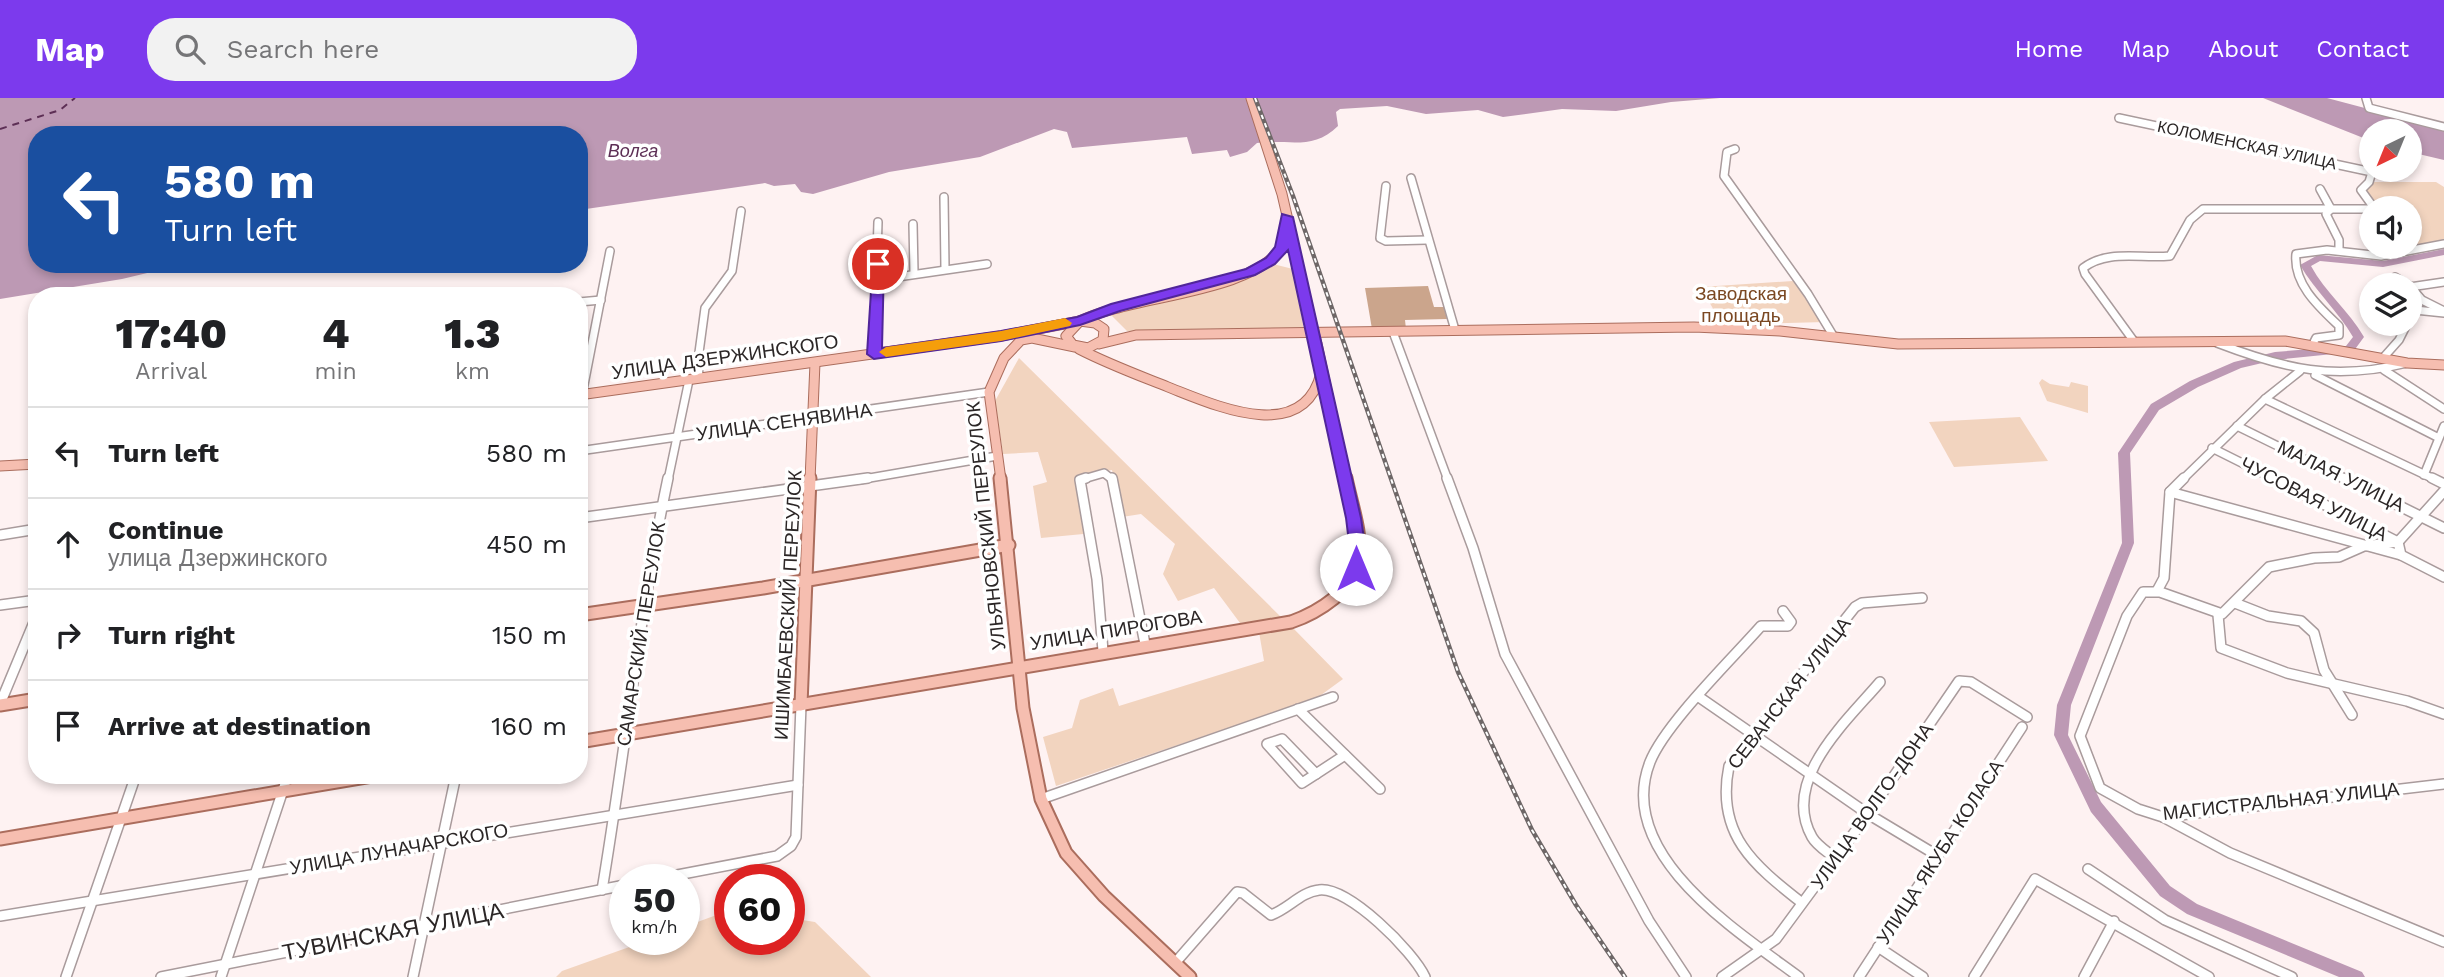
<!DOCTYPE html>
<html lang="en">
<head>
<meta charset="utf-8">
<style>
	:root { --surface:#fff; --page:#f2f2f2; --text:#202124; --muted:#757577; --line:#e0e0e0; --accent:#7c3aed }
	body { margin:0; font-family:"Work Sans",sans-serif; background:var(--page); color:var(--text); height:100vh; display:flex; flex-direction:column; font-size:26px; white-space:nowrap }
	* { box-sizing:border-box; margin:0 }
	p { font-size:23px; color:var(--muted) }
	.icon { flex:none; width:38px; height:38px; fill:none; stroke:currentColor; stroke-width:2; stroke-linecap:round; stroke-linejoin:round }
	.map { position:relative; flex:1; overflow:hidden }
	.drawer { position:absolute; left:28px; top:189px; width:560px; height:497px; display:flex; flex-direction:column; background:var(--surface); border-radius:28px; box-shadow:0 4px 10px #0003 }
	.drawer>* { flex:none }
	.banner { position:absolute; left:28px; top:28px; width:560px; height:147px; border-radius:28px; box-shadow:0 4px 10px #0003; background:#1a4fa0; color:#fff; overflow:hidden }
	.needle { width:46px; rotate:223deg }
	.controls { position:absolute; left:2359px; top:21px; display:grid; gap:14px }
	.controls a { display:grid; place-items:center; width:63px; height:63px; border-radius:50%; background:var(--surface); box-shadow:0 4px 10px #0003; font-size:35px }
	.speed { position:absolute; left:609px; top:766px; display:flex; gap:14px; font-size:35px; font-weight:700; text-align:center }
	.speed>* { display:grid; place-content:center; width:91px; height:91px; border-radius:50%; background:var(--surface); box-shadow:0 4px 10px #0003; line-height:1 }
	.speed small { font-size:18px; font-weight:400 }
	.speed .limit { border:10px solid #d22; background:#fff; color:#111 }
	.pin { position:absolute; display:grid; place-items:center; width:60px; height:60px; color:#fff; margin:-30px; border:4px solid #fff; border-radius:50%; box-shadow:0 2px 7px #0007 }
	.me { position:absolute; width:77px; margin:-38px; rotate:0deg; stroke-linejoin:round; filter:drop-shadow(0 0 5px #0008) }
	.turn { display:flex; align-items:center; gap:24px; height:147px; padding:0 21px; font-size:32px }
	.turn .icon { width:91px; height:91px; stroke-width:2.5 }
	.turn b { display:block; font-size:49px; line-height:60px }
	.eta { display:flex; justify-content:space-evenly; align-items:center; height:119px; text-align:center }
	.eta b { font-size:42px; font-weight:800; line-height:49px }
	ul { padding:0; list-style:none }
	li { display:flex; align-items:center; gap:21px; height:91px; padding:0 21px; border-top:2px solid var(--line) }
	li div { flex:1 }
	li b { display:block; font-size:26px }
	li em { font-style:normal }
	header { display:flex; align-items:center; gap:42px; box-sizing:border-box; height:98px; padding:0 35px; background:var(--accent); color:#fff }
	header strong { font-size:33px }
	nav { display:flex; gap:38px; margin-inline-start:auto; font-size:24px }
	.search { width:490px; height:63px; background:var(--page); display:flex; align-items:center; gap:18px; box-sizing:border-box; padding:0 24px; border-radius:28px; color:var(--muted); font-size:26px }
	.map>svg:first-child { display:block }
	.green { fill:#f2d4bf }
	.forest { fill:#cba58c }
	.water { fill:#bd99b4 }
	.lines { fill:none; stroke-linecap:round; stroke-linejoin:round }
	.river { fill:#bd99b4; fill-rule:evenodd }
	.ferry { stroke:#5d2f55; stroke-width:2; stroke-dasharray:7 6; stroke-linecap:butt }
	.minor-far1-casing { stroke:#a99b9c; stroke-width:10 }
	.minor-casing { stroke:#a99b9c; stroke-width:12 }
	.major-far1-casing { stroke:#ab6d5d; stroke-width:11 }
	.major-casing { stroke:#ab6d5d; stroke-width:15 }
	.minor-far1 { stroke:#fff; stroke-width:7 }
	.minor { stroke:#fff; stroke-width:9 }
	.major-far1 { stroke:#f6beb0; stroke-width:9 }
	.major { stroke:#f6beb0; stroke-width:11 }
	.rail-casing { stroke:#6e6767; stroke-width:4.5 }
	.rail { stroke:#fff; stroke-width:2; stroke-dasharray:4.5; stroke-linecap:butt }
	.major-bridge-casing { stroke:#ab6d5d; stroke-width:11; stroke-linecap:butt }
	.major-bridge { stroke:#f6beb0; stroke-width:9 }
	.route { fill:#7c3aed; stroke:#51269a; stroke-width:2 }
	.slow { fill:#f59e0b }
	.labels { text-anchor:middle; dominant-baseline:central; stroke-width:7; stroke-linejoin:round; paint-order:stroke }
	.far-street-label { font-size:16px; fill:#2b2626; stroke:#fff }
	.far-water-label { font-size:18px; font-style:italic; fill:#5d2f55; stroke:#fff }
	.park-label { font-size:19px; fill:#7b4822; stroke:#fff }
	.street-label { font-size:19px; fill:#2b2626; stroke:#fff }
	.near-street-label { font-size:23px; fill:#2b2626; stroke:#fff }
</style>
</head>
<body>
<header>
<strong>Map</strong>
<div class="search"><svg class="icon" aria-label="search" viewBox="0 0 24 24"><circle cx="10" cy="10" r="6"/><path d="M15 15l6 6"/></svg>Search here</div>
<nav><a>Home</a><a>Map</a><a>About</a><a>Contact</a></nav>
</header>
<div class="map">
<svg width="2444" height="879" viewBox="0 0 2444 879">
	<rect width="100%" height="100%" fill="#fef2f2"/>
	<g class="green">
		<polygon points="2372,84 2436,84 2444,89 2444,143 2411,150 2410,110 2376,110 2364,97"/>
		<polygon points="1273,166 1293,171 1304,232 1127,233 1109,215 1251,178"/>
		<polygon points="1793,183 1825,224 1722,227 1701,189"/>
		<polygon points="1019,260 1282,520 1240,525 1214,490 1178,503 1163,476 1175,446 1141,416 1122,419 1112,372 1082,378 1080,382 1094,435 1041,440 1033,388 1047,384 1038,354 1003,356 995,303"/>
		<polygon points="2042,281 2050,286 2069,289 2071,284 2088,288 2088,315 2047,303 2039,285"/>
		<polygon points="2020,319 2048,363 1954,369 1929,324"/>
		<polygon points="1292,529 1343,581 1317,600 1056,688 1043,639 1072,630 1080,602 1113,590 1119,608 1264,563 1259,534"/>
		<polygon points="730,812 730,842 789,842 789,820 815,824 871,879 556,879 562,873 649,842 684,842 684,829"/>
	</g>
	<polygon class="forest" points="1428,188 1434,209 1444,209 1447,221 1405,222 1406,231 1372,231 1365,190"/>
	<g class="water">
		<path d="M0 0H1720L1671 4 1616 13 1562 11 1503 19 1478 12 1426 16 1387 8 1340 11 1336 14 1338 28C1313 53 1290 41 1257 45L1247 54 1230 59 1227 52 1192 56 1187 39 1072 50 1067 34 1054 31 980 59 889 74 813 96 801 94 795 86 774 88 765 85 579 112V37H37V166H185L122 181 0 201Z"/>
		<polygon points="2263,0 2327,0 2444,31 2444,62 2410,54 2410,33 2371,33 2371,43"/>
	</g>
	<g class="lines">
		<path class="river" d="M2444 151V157L2383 169 2320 163 2311 168C2325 194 2349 213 2364 239L2353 254 2275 262 2241 270 2198 289 2159 312 2130 355 2134 445 2071 607 2068 637 2101 704 2170 788 2197 806 2362 874 2365 879H2339L2187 816 2160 798 2091 714 2054 637 2057 607 2122 445 2118 355 2151 306 2190 283 2234 264 2275 254 2346 248 2353 239C2338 213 2315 193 2300 167L2318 157 2383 163Z"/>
		<polyline class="ferry" points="0,31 60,12 75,0"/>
		<defs>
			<g id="minor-far1">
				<polyline points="2366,0 2369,10 2444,29"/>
				<polyline points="2119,20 2372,74 2369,84 2361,92 2374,110"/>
				<polyline points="1735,51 1727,54 1724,78 1808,196 1834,239"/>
				<polyline points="1411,80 1455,232"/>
				<polyline points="1386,88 1380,140 1386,143 1427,142"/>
				<polyline points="2320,91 2331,111 2326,116 2339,142 2339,152"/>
				<polyline points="944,99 945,170"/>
				<polyline points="913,126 914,174"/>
				<polyline points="2395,179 2408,187"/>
				<polyline points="877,182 987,166"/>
				<polyline points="2410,188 2422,202 2444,213"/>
				<polyline points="2410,189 2444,184"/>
				<polyline points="579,204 601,202"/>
				<polyline points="2410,220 2415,212 2444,215"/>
				<polyline points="1393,234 1448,382"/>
				<path d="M2133 242 2085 176 2083 170C2108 151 2140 161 2170 158L2190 122 2203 111H2371"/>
				<path d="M2217 245C2285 271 2334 283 2407 265"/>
				<path d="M2313 246 2316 240 2339 237V228C2319 209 2293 186 2296 156L2327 152 2381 158 2444 146"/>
				<polyline points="874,256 878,124"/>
				<polyline points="2383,260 2399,242 2407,226"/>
				<polyline points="2384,272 2444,311"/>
				<polyline points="2315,277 2437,339"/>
				<polyline points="699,280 698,262 705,210 732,173 741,113"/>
				<polyline points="582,297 610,153"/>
				<polyline points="2265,301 2436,382"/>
				<polyline points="2237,328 2347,382"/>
				<polyline points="2212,350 2276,382"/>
				<polyline points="579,353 989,294"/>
				<polyline points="2424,377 2444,328"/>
				<polyline points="668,382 689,282"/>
				<polyline points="858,382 997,358"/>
				<polyline points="1080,382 1104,375 1113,382"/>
				<polyline points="2182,382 2265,301 2300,273"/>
			</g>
			<g id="minor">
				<polyline points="1086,380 1080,382 1097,481 1103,553"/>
				<polyline points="1112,380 1145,546"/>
				<polyline points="1447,380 1473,450 1505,556 1649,823 1686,879"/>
				<polyline points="2272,380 2398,444 2401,457 2444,479"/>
				<polyline points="2343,380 2444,430"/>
				<polyline points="2432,380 2444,386"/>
				<polyline points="2444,393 2398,444 2364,448 2339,459 2314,460 2269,469 2222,516 2160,494 2143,494 2127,518 2080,638 2100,690 2138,711 2163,719 2444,686"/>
				<polyline points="2170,394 2401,457"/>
				<polyline points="579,420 868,380"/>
				<polyline points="0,437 37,431"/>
				<polyline points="2157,493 2164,480 2170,394 2184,380"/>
				<polyline points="2235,505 2268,518 2301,523 2314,535 2324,572 2352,617"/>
				<polyline points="0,507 37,502"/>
				<path d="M1783 513 1791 524 1788 528H1761C1732 561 1665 626 1650 664 1614 756 1737 833 1799 879"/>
				<polyline points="2218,517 2221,550 2287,575 2407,603 2444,616"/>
				<polyline points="1699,599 1868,716 1938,758"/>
				<polyline points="0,606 37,517"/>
				<polyline points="1298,611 1380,691"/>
				<polygon points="1282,641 1316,676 1302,685 1267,646"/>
				<polyline points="1316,676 1345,657"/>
				<polyline points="1041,701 1333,599"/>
				<polyline points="2163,719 2230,755 2444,844"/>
				<path d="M1836 761C1828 754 1817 748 1812 739 1780 682 1847 623 1880 584"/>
				<polyline points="2088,771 2165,822 2292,879"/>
				<polyline points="651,782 777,758 791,748 796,739 801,607"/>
				<path d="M602 792C625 655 639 517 668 380"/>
				<path d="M1802 805C1755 768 1715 737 1729 668L1855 509 1862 505 1922 500"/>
				<polyline points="0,818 798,687"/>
				<polyline points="1878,849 1923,879"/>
				<path d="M1175 865 1237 794 1243 795 1271 817C1288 811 1301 794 1319 792 1348 788 1414 854 1425 879"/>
				<polyline points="66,879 136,677"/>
				<polyline points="161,879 625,787"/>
				<polyline points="221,879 288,677"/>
				<polyline points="413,879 456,677"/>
				<polyline points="1722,879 1776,841 1868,716 1959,583 1971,584 2027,619"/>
				<polyline points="1859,879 2022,629"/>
				<polyline points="1974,879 2035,781 2209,879"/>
				<polyline points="2084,879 2114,823"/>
			</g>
			<g id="major-far1">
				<polyline points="1251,0 1282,96 1311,222"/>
				<polygon points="1080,223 1095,225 1104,231 1103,242 1088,250 1073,247 1066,238"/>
				<path d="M1080 223C1129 198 1252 195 1281 150 1287 141 1288 130 1287 119"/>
				<polyline points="1099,246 1136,237 1694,229 1780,233 1898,246 2285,243 2407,265 2444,267"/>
				<polyline points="1317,246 1346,382"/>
				<path d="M1079 251C1108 266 1138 277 1168 289 1212 306 1303 349 1321 275"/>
				<polyline points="579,297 1001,238 1080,223"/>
				<polyline points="0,368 37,366"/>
				<polyline points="810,382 815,265"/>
				<polyline points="1001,382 989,294 1004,260 1021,242 1032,240 1075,249"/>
			</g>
			<g id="major">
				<polyline points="1000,380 1023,610 1041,701 1066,755 1104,798 1190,879"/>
				<polyline points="579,517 763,490 1009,447"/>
				<polyline points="0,607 37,601"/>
				<polyline points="801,607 810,380"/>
				<path d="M579 644 1291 524C1317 515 1356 492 1359 460 1362 435 1351 405 1346 380"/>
				<polyline points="0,741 378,677"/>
			</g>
		</defs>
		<use href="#minor-far1" class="minor-far1-casing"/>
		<use href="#minor" class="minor-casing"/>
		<use href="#major-far1" class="major-far1-casing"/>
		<use href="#major" class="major-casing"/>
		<use href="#minor-far1" class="minor-far1"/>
		<use href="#minor" class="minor"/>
		<use href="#major-far1" class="major-far1"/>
		<use href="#major" class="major"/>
		<defs>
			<polyline id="rail" points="1255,0 1293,98 1458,574 1532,732 1576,807 1625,879"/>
		</defs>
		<use href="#rail" class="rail-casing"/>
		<use href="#rail" class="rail"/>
		<defs>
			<polyline id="major-bridge" points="1311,222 1317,246"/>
		</defs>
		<use href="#major-bridge" class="major-bridge-casing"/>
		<use href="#major-bridge" class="major-bridge"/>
	</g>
	<polygon class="route" points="1282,116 1293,119 1361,420 1367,461 1362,475 1350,475 1348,471 1351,461 1346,420 1288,152 1275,166 1255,177 1120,213 1080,227 1001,243 874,261 867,256 873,162 878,161 884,166 882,250 1001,233 1077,219 1111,206 1246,171 1266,160 1275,149"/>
	<polygon class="slow" points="1065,220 1072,225 1070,228 1001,243 886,259 879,254 886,249 1001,233"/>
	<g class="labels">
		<g class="far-street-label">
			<text transform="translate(2247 47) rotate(12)">КОЛОМЕНСКАЯ УЛИЦА</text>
		</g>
		<g class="far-water-label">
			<text x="633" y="52">Волга</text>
		</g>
		<g class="park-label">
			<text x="1741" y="195">Заводская<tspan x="1741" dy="22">площадь</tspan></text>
		</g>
		<g class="street-label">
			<text transform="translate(725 259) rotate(-8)">УЛИЦА ДЗЕРЖИНСКОГО</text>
			<text transform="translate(784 324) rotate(-8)">УЛИЦА СЕНЯВИНА</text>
			<text transform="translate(2341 378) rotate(26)">МАЛАЯ УЛИЦА</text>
			<text transform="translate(2314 401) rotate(27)">ЧУСОВАЯ УЛИЦА</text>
			<text transform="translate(986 428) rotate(-96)">УЛЬЯНОВСКИЙ ПЕРЕУЛОК</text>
			<text transform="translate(788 507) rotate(-87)">ИШИМБАЕВСКИЙ ПЕРЕУЛОК</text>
			<text transform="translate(1116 532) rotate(-9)">УЛИЦА ПИРОГОВА</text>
			<text transform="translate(641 536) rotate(-81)">САМАРСКИЙ ПЕРЕУЛОК</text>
			<text transform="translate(1789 595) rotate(-52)">СЕВАНСКАЯ УЛИЦА</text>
			<text transform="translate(2281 703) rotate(-6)">МАГИСТРАЛЬНАЯ УЛИЦА</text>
			<text transform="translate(1872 708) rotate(-55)">УЛИЦА ВОЛГО-ДОНА</text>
			<text transform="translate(399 751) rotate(-10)">УЛИЦА ЛУНАЧАРСКОГО</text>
			<text transform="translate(1940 754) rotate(-57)">УЛИЦА ЯКУБА КОЛАСА</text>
		</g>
		<g class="near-street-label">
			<text transform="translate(393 834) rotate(-11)">ТУВИНСКАЯ УЛИЦА</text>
		</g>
	</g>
</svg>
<div class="controls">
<a><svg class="needle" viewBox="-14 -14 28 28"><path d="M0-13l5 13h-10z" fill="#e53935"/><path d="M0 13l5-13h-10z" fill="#757577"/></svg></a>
<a><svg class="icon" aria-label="sound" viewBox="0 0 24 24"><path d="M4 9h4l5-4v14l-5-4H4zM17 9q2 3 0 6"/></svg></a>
<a><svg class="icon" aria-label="layers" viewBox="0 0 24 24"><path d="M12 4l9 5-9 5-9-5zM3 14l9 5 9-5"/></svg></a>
</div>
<div class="speed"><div>50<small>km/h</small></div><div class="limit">60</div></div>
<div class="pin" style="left:878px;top:166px;background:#d93025"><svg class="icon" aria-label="arrive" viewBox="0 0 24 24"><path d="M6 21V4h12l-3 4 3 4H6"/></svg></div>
<svg class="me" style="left:1356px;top:471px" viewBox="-20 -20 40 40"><circle r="19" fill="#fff"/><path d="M0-13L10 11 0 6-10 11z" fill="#7c3aed"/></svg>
<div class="banner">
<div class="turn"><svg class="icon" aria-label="left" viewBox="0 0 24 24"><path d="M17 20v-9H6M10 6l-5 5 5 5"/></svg><div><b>580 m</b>Turn left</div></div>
</div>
<section class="drawer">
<div class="eta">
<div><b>17:40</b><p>Arrival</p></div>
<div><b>4</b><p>min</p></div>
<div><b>1.3</b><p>km</p></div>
</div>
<ul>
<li><svg class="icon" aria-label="left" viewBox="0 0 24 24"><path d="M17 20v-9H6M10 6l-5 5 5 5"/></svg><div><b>Turn left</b></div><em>580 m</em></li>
<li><svg class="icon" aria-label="ahead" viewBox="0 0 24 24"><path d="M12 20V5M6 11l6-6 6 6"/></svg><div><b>Continue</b><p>улица Дзержинского</p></div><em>450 m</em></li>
<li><svg class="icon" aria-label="right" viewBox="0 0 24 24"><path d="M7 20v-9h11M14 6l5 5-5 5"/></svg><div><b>Turn right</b></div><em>150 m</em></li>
<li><svg class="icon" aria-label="arrive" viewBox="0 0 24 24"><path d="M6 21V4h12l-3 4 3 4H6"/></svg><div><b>Arrive at destination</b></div><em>160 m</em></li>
</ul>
</section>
</div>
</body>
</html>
